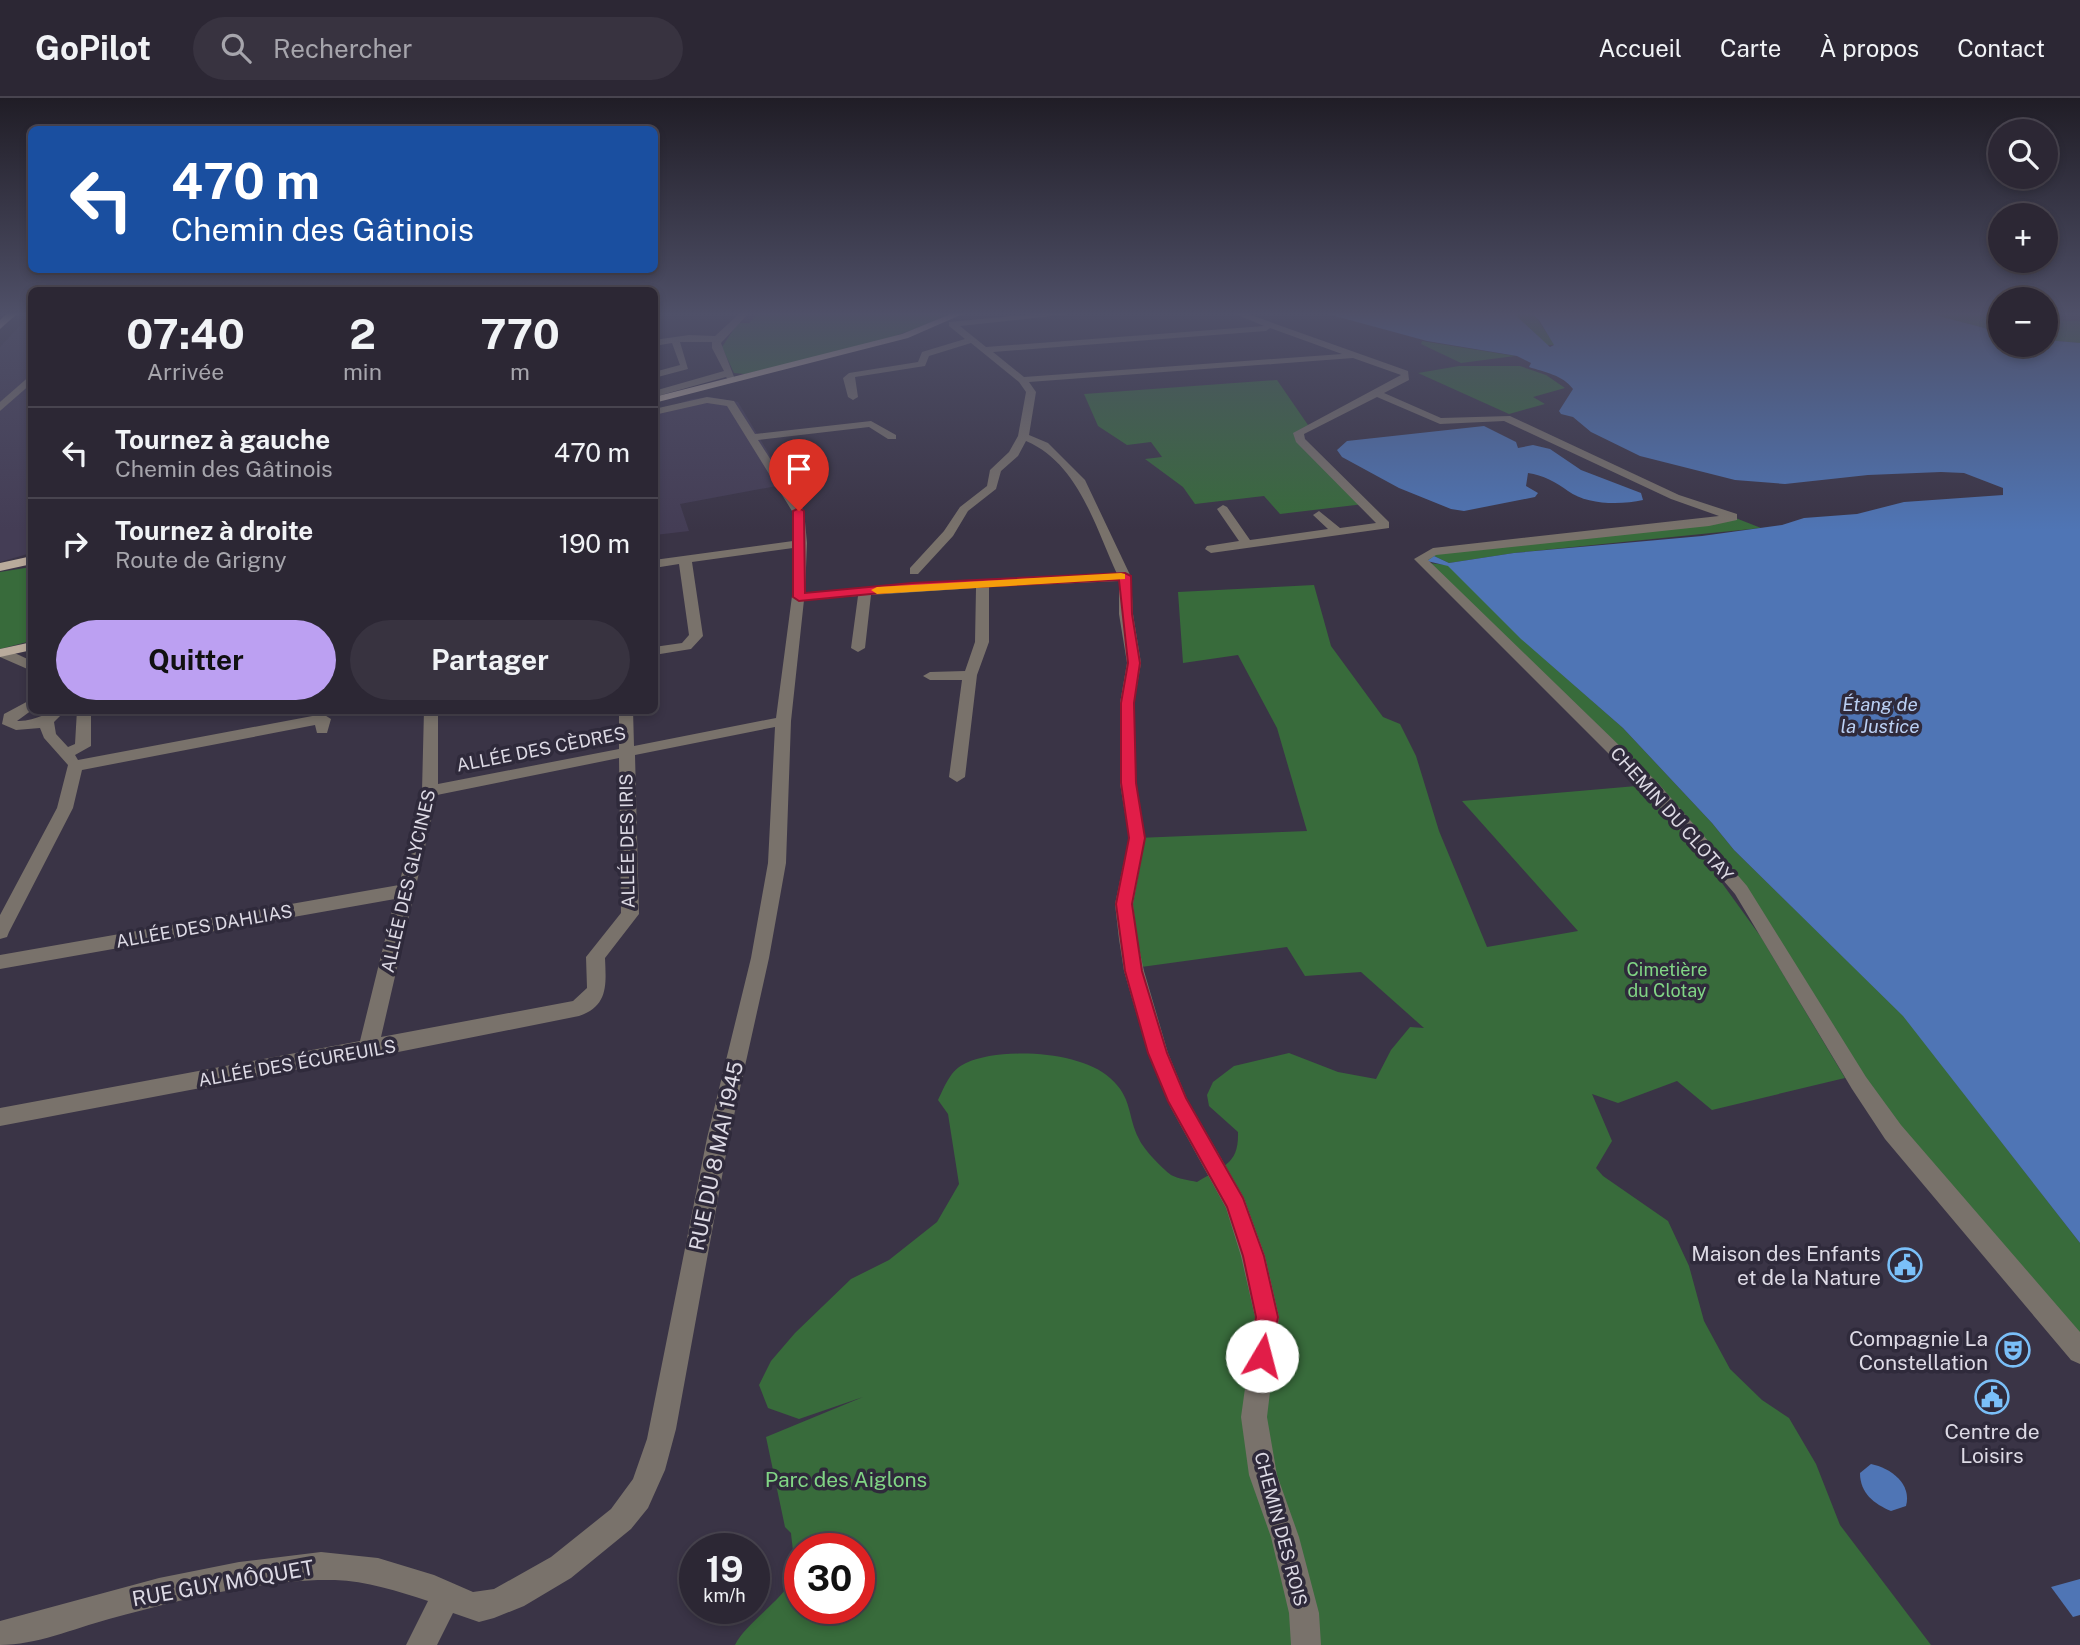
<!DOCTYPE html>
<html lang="fr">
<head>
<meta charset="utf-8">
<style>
	:root { --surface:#2c2734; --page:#383340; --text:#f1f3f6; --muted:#a6a5ac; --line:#48444f; --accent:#bca0f2 }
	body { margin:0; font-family:"Public Sans",sans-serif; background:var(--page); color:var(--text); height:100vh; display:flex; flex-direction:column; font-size:26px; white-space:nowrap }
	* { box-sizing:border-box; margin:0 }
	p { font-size:23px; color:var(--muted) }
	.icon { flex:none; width:38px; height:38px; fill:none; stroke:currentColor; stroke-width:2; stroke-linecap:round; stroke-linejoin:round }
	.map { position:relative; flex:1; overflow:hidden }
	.side { position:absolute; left:28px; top:189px; width:630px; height:427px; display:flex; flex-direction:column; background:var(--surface); border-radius:10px; box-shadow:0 4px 10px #0003,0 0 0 2px var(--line) }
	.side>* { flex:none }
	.banner { position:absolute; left:28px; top:28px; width:630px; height:147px; border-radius:10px; box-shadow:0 4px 10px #0003,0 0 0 2px var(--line); background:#1a4fa0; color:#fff; overflow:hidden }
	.tools { position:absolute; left:1988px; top:21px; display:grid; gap:14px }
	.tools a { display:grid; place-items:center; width:70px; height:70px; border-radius:50%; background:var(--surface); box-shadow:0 4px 10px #0003,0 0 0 2px var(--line); font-size:35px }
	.speed { position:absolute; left:679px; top:1435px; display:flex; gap:14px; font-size:35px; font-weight:700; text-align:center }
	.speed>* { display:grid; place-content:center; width:91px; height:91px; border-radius:50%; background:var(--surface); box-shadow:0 4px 10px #0003,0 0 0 2px var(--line); line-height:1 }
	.speed small { font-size:18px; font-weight:400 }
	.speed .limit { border:10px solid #d22; background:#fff; color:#111 }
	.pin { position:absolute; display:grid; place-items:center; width:60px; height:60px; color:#fff; margin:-72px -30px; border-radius:50% 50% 50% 0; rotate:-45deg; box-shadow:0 0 7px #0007 }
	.pin .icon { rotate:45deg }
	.me { position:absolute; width:77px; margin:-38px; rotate:8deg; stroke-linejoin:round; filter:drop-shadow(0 0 5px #0008) }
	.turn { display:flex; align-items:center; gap:24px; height:147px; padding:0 28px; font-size:32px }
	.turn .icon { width:91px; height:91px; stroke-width:2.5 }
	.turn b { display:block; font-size:49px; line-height:60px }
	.eta { display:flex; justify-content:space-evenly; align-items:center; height:119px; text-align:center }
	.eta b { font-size:42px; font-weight:700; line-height:49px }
	.cta { display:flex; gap:14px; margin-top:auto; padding:14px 28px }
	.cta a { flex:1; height:80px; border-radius:42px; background:var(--accent); color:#111; font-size:28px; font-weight:700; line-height:80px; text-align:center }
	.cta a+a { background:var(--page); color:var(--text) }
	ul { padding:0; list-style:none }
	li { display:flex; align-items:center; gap:21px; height:91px; padding:0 28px; border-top:2px solid var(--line) }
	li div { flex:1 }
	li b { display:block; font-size:26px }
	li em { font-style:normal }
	header { display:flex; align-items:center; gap:42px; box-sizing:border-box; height:98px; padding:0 35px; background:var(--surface); border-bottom:2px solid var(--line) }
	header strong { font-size:33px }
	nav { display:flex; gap:38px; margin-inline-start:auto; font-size:24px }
	.search { width:490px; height:63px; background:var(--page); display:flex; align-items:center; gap:18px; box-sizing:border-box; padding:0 24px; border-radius:38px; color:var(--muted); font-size:26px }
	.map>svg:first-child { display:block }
	.built { fill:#443d55 }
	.green { fill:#386b3b; fill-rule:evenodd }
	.water { fill:#4f75b5 }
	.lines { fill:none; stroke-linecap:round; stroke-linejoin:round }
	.minor { fill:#79726b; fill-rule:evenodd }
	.major { fill:#b9ab9c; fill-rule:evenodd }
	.highway { fill:#d2c2af; fill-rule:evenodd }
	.route { fill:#e11d48; stroke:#92132f; stroke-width:2 }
	.slow { fill:#f59e0b }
	.labels { text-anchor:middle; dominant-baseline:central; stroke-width:7; stroke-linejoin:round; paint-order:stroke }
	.street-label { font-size:18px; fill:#dddae5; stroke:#2f2a3b }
	.park-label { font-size:18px; fill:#81d585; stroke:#2f2a3b }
	.water-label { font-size:19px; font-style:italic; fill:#bbd0f4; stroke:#2f2a3b }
	.near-street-label { font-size:21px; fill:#dddae5; stroke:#2f2a3b }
	.near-poi-label { font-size:21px; fill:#dddae5; stroke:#2f2a3b; text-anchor:end }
	.near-park-label { font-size:21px; fill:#81d585; stroke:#2f2a3b }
</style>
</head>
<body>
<header>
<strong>GoPilot</strong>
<div class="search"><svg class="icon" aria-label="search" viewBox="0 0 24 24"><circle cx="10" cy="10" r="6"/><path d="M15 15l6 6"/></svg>Rechercher</div>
<nav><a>Accueil</a><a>Carte</a><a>À propos</a><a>Contact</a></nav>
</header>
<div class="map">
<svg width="2080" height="1547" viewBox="0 0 2080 1547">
	<rect width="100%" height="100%" fill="#3a3446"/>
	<g class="built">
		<polygon points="31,216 31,455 0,464 0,249"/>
		<polygon points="710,299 738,304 787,386 680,406 689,433 655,437 654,314 692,301"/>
	</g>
	<g class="green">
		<path d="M758 215H951C887 247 814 259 745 276L734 275 722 249 738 225H749Z"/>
		<polygon points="1513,215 1531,215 1535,218 1555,247 1545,247"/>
		<polygon points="1927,215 2000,216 2000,234"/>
		<polygon points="2046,222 2080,223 2080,245 2046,242"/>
		<polygon points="1422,243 1515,258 1461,265 1421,246"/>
		<polygon points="1459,268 1520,268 1546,277 1565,290 1533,299 1545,306 1509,316 1418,275"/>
		<polygon points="1277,282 1308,327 1298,335 1364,406 1280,416 1264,398 1195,406 1183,389 1145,361 1162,359 1151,344 1127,347 1098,328 1084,296"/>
		<path d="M1733 419 1761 430 1514 455 1449 465 1434 458 1428 465 1448 467 1522 541 1623 630 1712 725 1734 752 1904 918 2080 1145V1253L1893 1034 1741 792 1667 709 1761 839 1845 980 1712 1012 1677 983 1618 1005 1592 996 1612 1043 1596 1070 1603 1078 1668 1123 1689 1168 1704 1223 1730 1271 1762 1302 1789 1320 1816 1366 1840 1427 1931 1547H735C746 1524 792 1496 794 1474 795 1462 792 1447 791 1435L785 1429 766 1339 863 1299 799 1321 768 1310 759 1287 771 1263 795 1235 851 1181 889 1162 937 1124 959 1086 948 1016 938 1002C945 988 950 972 966 965 1001 949 1081 953 1110 980 1133 1000 1127 1018 1139 1041 1144 1052 1162 1070 1171 1077 1178 1081 1189 1082 1197 1084 1223 1068 1239 1067 1238 1034L1209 1008 1207 997 1213 984 1234 968 1289 955 1338 974 1376 981 1391 952 1410 929 1424 930 1361 874 1305 878 1287 849 1134 870 1124 806 1137 740 1307 733 1277 630 1238 557 1183 565 1178 494 1314 487 1331 548 1383 619 1400 626 1416 658 1439 733 1487 849 1578 833 1462 703 1648 687 1422 458ZM800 1451H859V1510H800Z"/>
		<polygon points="31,469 31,543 0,551 0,474"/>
	</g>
	<g class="water">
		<path d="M1324 215H1513L1550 249 1554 247 1539 222 1531 215H1927L2000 234V247H2046V242L2080 245V1145L1903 918 1734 752 1712 725 1623 630 1521 541 1448 468 1427 463 1434 458 1449 465 1514 455 1702 438 1782 427 1804 420 1857 416 1904 404 2003 397V390L1964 375 1941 374 1868 377 1785 386 1735 382 1640 358 1591 334 1573 319 1561 316 1559 313 1573 291C1563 277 1544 274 1529 269L1531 265 1517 258 1427 243Z"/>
		<path d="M1484 328 1516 344 1518 350 1533 347 1550 351 1581 372 1641 395 1643 402C1621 407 1587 407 1568 393 1556 384 1543 377 1528 375L1526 388 1538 395 1535 399 1464 413 1451 411 1399 390 1342 359 1337 352 1347 343Z"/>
		<path d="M1871 1366C1891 1370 1912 1386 1906 1408L1891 1413C1874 1406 1860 1395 1860 1375Z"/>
		<polygon points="2080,1481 2080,1517 2073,1519 2051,1489"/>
	</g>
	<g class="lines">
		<g class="minor">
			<polygon points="740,215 749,215 721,245 736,284 730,284 726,279 654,299 654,293 724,273 712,250 712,244 680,244 688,271 654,280 654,274 680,267 672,245 654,248 654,242 689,237 715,238"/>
			<path d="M1046 215H1079L960 228 986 249 1264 228 1233 215H1245L1408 273 1409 282 1384 295 1441 320 1510 318 1679 397 1737 416V422L1709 428 1436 457 1428 462 1658 685 1747 788 1866 979 1901 1027 2080 1234V1266L2071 1262 1885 1041 1852 991 1735 796 1646 693 1414 461 1433 450 1719 418 1671 401 1504 323 1440 326 1377 299 1304 336 1305 341 1389 424V430L1211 455 1205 451 1207 448 1239 443 1217 411 1223 407 1227 409 1250 442 1328 431 1313 417 1319 413 1340 430 1376 425 1296 344 1293 335 1401 277 1353 260 1029 284 1036 294 1029 337 1048 345 1085 382 1131 479 1133 516 1141 565 1134 605 1136 685 1145 740 1133 806 1137 841 1144 873 1168 955 1187 1001 1244 1100 1265 1158 1279 1219 1267 1319 1277 1377 1299 1439 1319 1515 1321 1547H1291L1289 1515 1271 1439 1249 1377 1241 1319 1255 1219 1241 1158 1226 1110 1171 1010 1148 955 1124 873 1119 841 1115 806 1129 740 1120 685V605L1127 565 1119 516V483L989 489V544L977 577 965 679 957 684 949 679 962 582H930L923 578 930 574 965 573 975 544 976 490 871 497 865 550 858 554 851 550 858 498 804 502 791 623 786 765 769 860 729 1040 676 1331 665 1372 648 1410 631 1431 571 1480 524 1508 494 1520 479 1524 453 1515 437 1547H406L428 1503C398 1493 366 1483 335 1482 265 1480 176 1503 109 1521 73 1531 36 1547 0 1547V1523L159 1480 239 1464 321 1454 378 1460 434 1477 473 1494 494 1491 551 1459 611 1411 633 1381 647 1341 707 1040 751 860 768 765 775 629 635 657 639 816 605 860C606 886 609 908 579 918L368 960 364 959 0 1028V1010L360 943 395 801 0 871V857L399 787 422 693 424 612H438V686L619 651V612H633L634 648 776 620 794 483 793 450 692 464 703 538 691 551 654 557V549L682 545 689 537 679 466 654 470V462L793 443 792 413 727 308 707 305 654 317V311L707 299 734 303 755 336 871 323 896 337V341H888L869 329 758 342 804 413 807 445 805 495 912 485 1117 476C1095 428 1078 365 1026 343L1018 358 1001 373 996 391 968 413 953 438 918 476H910V470L944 433 960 409 987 388 990 372 1009 354 1018 338 1026 294 1019 284 971 245 929 258 925 268 855 279 858 299 853 302 848 299 843 280 849 275 918 264 922 254 965 241 949 228V224ZM1270 230 1342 256 1024 279 993 254 1266 233ZM619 660 621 815 586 859 587 890 573 903 381 939 437 697Z"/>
			<polygon points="32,276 32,285 0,313 0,304"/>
			<polygon points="0,552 8,552 32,563 32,573 0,559"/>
			<path d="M32 601V612L17 623C36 624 48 612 66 612L54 624 56 636 68 649 75 646 77 612H91V648L75 657 78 662 323 616 331 621 327 635H317L315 627 82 672 73 710 9 834 7 839 0 841V817L57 710 68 667 44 640 40 630 16 632 2 626 4 616Z"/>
		</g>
		<g class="major">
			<polygon points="953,215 965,215 908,240 654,305 654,299 902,236"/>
			<polygon points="32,458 32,466 0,473 0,465"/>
			<polygon points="32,544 32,552 0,559 0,551"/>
		</g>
		<polygon class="highway" points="7,215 18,215 0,231 0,222"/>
	</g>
	<linearGradient id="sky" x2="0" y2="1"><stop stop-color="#201d26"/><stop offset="0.5" stop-color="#4f5068"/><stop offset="1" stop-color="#4f5068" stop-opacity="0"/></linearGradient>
	<rect width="2080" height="432" fill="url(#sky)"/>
	<polygon class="route" points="799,410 804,413 805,495 912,485 1125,475 1131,478 1132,516 1140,565 1134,605 1136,685 1145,740 1132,806 1142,873 1167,955 1186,1000 1243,1100 1264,1158 1278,1219 1270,1266 1262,1269 1253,1266 1250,1258 1256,1219 1243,1158 1227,1109 1168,1003 1148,955 1125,873 1116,806 1129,740 1121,685 1121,605 1128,565 1119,482 912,492 799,503 793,499 793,413"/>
	<polygon class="slow" points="1121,475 1125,476 1125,481 877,496 871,492 877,489"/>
	<defs>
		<symbol id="civic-ring" viewBox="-11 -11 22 22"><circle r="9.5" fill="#2f2a3b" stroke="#7abff8" stroke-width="1.5"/><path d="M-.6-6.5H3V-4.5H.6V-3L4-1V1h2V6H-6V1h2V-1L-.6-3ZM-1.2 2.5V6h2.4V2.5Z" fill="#7abff8"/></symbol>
		<symbol id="theatre-ring" viewBox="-11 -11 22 22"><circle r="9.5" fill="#2f2a3b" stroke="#7abff8" stroke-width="1.5"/><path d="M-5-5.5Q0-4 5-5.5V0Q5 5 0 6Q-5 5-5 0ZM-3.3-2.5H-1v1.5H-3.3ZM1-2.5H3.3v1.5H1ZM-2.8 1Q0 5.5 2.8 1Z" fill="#7abff8"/></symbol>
	</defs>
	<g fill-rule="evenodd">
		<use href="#civic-ring" x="1886" y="1148" width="38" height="38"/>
		<use href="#theatre-ring" x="1994" y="1233" width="38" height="38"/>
		<use href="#civic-ring" x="1973" y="1280" width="38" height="38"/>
	</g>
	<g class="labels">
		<g class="street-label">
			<text transform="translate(541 651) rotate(-11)">ALLÉE DES CÈDRES</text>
			<text transform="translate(1672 716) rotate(48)">CHEMIN DU CLOTAY</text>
			<text transform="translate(627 743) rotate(-91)">ALLÉE DES IRIS</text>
			<text transform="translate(408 783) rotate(-77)">ALLÉE DES GLYCINES</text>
			<text transform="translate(204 828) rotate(-10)">ALLÉE DES DAHLIAS</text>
			<text transform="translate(297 965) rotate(-10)">ALLÉE DES ÉCUREUILS</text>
			<text transform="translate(1281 1431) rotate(75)">CHEMIN DES ROIS</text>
		</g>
		<g class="park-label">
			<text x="1667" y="871">Cimetière<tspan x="1667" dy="21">du Clotay</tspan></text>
		</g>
		<g class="water-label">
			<text x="1880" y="606">Étang de<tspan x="1880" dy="22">la Justice</tspan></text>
		</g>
		<g class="near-street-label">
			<text transform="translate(716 1058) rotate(-78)">RUE DU 8 MAI 1945</text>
			<text transform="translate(223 1485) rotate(-10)">RUE GUY MÔQUET</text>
		</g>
		<g class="near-poi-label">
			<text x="1881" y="1155">Maison des Enfants<tspan x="1881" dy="24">et de la Nature</tspan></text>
			<text x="1988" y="1240">Compagnie La<tspan x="1988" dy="24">Constellation</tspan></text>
			<text x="1992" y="1333" text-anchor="middle">Centre de<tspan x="1992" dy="24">Loisirs</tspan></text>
		</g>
		<g class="near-park-label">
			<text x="846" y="1381">Parc des Aiglons</text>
		</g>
	</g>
</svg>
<div class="tools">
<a><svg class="icon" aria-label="search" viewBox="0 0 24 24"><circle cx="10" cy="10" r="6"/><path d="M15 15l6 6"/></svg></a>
<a>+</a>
<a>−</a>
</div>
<div class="speed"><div>19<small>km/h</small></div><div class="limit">30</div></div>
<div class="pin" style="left:799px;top:413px;background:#d93025"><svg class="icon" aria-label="arrive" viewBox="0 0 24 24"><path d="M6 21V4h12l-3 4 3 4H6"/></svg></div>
<svg class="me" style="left:1262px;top:1258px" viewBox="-20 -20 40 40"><circle r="19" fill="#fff"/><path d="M0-13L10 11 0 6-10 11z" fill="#e11d48"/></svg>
<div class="banner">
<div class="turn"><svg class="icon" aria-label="left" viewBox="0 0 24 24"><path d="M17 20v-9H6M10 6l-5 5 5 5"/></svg><div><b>470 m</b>Chemin des Gâtinois</div></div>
</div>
<section class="side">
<div class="eta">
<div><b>07:40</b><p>Arrivée</p></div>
<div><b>2</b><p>min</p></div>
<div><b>770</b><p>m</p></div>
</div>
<ul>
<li><svg class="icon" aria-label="left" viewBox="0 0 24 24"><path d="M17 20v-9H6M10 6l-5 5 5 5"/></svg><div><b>Tournez à gauche</b><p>Chemin des Gâtinois</p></div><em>470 m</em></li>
<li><svg class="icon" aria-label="right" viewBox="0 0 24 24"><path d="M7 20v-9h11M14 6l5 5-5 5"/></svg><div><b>Tournez à droite</b><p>Route de Grigny</p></div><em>190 m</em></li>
</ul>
<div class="cta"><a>Quitter</a><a>Partager</a></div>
</section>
</div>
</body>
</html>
